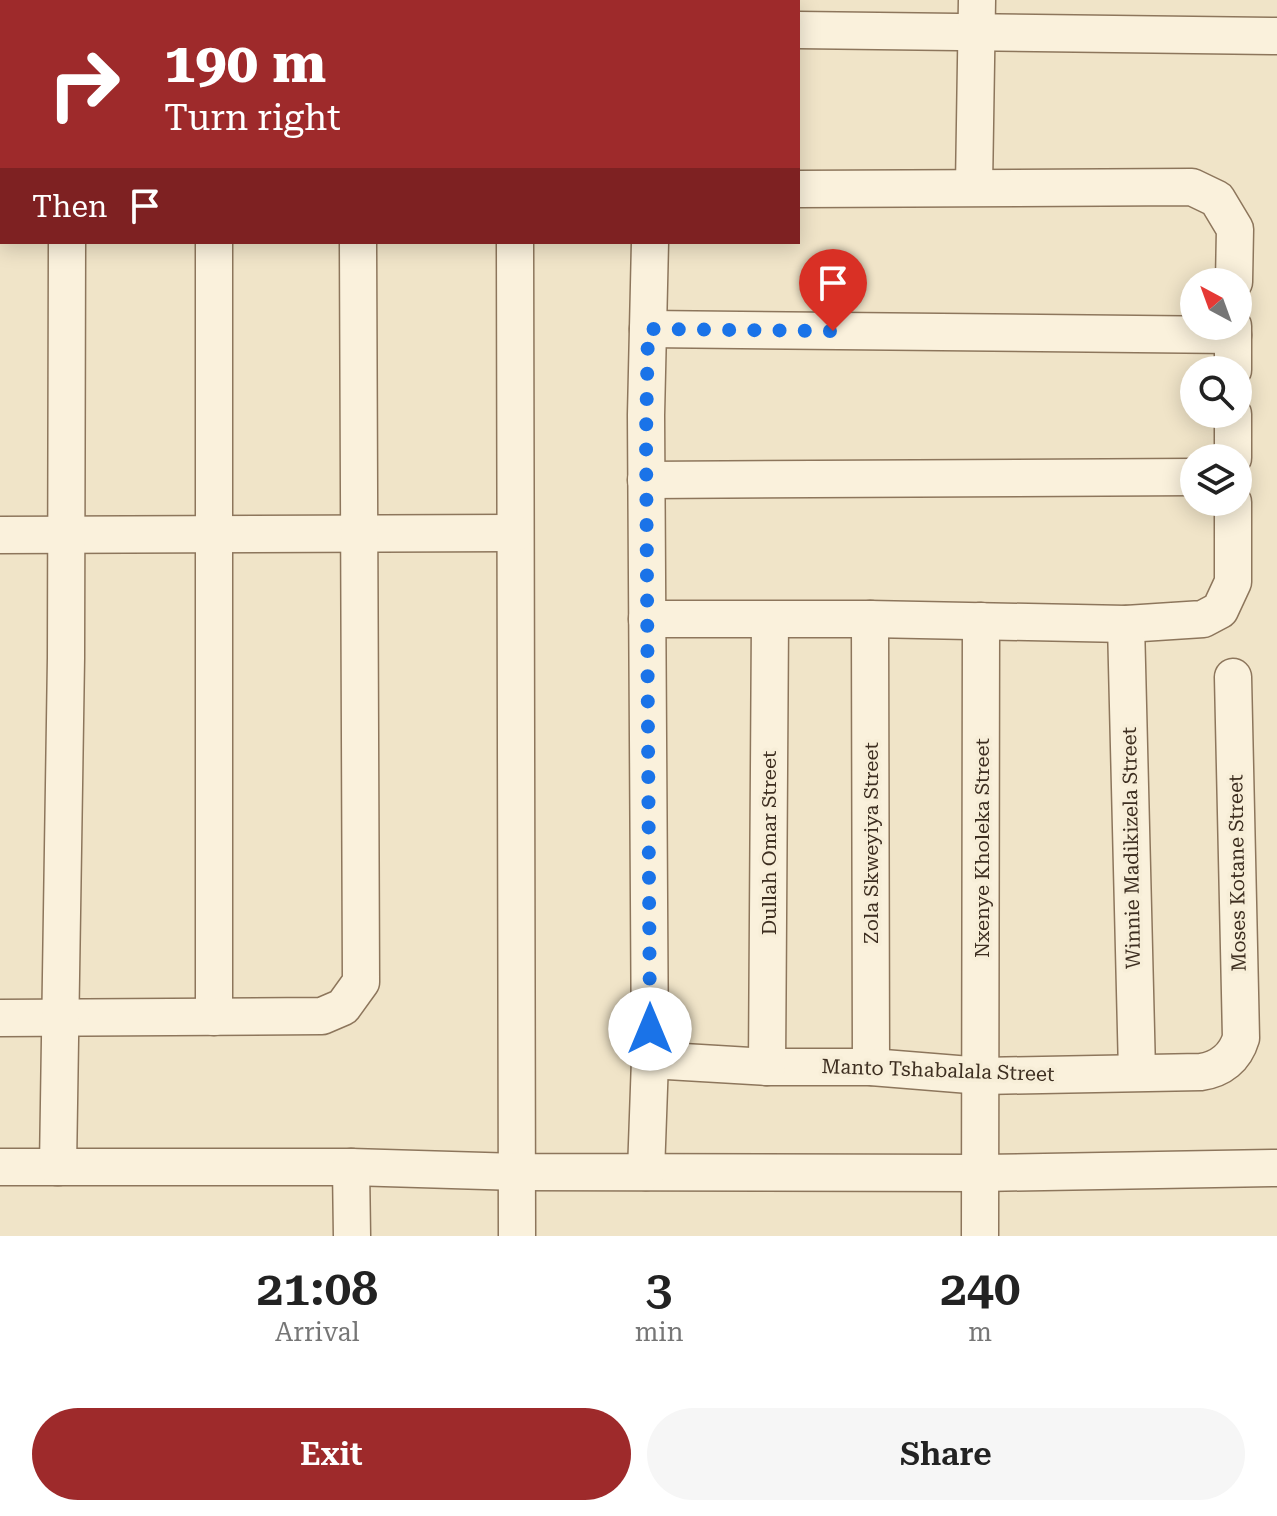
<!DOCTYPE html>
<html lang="en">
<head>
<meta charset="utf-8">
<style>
	:root { --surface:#fff; --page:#f6f6f6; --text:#222; --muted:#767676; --accent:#9e2a2b }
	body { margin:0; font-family:"Roboto Serif",serif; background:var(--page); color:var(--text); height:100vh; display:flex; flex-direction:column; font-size:30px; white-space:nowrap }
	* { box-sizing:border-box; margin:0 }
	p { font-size:26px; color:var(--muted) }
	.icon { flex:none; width:44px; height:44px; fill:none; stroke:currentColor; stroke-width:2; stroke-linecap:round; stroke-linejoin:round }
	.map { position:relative; height:1236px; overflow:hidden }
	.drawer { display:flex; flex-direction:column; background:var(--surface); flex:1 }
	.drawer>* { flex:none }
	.hud { position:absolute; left:0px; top:0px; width:800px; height:244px; box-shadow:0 4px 20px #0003; background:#9e2a2b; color:#fff; overflow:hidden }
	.needle { width:52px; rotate:319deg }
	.buttons { position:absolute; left:1180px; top:268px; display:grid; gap:16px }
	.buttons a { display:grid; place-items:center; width:72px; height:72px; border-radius:50%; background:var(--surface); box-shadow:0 4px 20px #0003; font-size:40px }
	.pin { position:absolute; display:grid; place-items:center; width:68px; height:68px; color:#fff; margin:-82px -34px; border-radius:50% 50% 50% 0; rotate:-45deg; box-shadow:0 0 8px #0007 }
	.pin .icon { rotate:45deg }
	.me { position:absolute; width:88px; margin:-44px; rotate:0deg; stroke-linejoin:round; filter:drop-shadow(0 0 6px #0008) }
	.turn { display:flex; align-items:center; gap:28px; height:168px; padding:0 32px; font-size:36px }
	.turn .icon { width:104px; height:104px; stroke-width:2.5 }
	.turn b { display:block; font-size:56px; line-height:68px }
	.then { display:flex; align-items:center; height:76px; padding:0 32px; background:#0003; gap:16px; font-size:30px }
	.eta { display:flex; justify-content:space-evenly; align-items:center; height:136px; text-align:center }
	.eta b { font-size:48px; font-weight:600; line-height:56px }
	.cta { display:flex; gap:16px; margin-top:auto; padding:16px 32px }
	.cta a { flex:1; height:92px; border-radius:48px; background:var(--accent); color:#fff; font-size:32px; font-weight:600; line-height:92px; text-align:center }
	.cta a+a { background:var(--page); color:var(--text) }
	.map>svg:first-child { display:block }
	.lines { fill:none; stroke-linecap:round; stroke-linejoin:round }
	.minor-casing { stroke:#8d765c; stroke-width:39 }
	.minor { stroke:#faf1dc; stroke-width:36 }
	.route { stroke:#1a73e8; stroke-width:14; stroke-dasharray:0 25.2 }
	.labels { text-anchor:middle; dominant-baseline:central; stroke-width:7; stroke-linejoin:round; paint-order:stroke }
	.street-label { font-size:20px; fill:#3d2e20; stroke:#f7eed8 }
</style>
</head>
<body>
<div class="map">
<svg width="1277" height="1236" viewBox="0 0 1277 1236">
	<rect width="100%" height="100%" fill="#f0e4c8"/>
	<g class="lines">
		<defs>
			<g id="minor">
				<polyline points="214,0 214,2"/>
				<polyline points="358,0 358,2"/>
				<polyline points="514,0 514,2"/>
				<polyline points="66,2 66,0"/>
				<polyline points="798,30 1277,36"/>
				<polyline points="0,33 2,33"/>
				<polyline points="974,186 977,0"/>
				<polyline points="0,189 2,189"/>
				<polyline points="798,189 1192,187 1217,199 1235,229 1234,282"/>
				<polyline points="515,242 517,1236"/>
				<polyline points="648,329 1233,335"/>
				<polyline points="1233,370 1233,326"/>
				<polyline points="1233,414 1233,458"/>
				<polyline points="646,480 1194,477"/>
				<polyline points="0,535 515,533"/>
				<polyline points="647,619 870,619 1126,624 1203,619 1220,610 1233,582 1233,502"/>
				<polyline points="870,619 871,1067"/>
				<polyline points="1126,624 1137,1072"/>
				<polyline points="214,1017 214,242"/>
				<polyline points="0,1018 322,1016 343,1007 361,982 358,242"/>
				<path d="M650 1060 767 1067H871L982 1076 1201 1072C1221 1069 1235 1058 1241 1038L1233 677"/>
				<polyline points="767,1067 770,620"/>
				<polyline points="0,1167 351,1167 517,1172 981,1173 1277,1168"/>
				<polyline points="58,1167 66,658 67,242"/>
				<polyline points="351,1167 352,1236"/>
				<polyline points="646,1172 650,1060 646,415 650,242"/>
				<polyline points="980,1236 981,621"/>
			</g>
		</defs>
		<use href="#minor" class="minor-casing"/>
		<use href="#minor" class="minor"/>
	</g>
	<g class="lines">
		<polyline class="route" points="650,1029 646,437 648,329 833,331"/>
	</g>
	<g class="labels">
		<g class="street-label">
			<text transform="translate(769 843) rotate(-90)">Dullah Omar Street</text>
			<text transform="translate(871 843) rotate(-90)">Zola Skweyiya Street</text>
			<text transform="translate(982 848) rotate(-90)">Nxenye Kholeka Street</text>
			<text transform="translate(1131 848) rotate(-91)">Winnie Madikizela Street</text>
			<text transform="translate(1237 873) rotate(-91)">Moses Kotane Street</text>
			<text transform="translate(938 1070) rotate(2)">Manto Tshabalala Street</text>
		</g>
	</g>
</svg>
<div class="buttons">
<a><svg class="needle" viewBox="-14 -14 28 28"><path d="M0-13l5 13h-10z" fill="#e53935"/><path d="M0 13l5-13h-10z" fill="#767676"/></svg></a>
<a><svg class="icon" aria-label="search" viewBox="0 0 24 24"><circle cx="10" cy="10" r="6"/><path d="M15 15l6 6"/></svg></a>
<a><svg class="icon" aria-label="layers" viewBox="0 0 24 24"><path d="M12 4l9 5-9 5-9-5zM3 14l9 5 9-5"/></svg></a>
</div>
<div class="pin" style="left:833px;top:331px;background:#d93025"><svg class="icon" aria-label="arrive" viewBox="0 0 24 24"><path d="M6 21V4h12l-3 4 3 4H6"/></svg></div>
<svg class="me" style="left:650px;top:1029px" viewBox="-20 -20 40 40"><circle r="19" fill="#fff"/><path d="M0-13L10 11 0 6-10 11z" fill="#1a73e8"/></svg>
<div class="hud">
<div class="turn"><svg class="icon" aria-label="right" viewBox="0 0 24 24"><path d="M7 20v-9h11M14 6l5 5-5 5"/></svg><div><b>190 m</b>Turn right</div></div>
<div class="then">Then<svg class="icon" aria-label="arrive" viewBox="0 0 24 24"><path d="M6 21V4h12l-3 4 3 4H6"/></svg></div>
</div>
</div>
<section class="drawer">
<div class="eta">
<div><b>21:08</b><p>Arrival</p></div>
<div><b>3</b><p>min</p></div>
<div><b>240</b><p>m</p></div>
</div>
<div class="cta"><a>Exit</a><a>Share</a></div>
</section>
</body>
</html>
